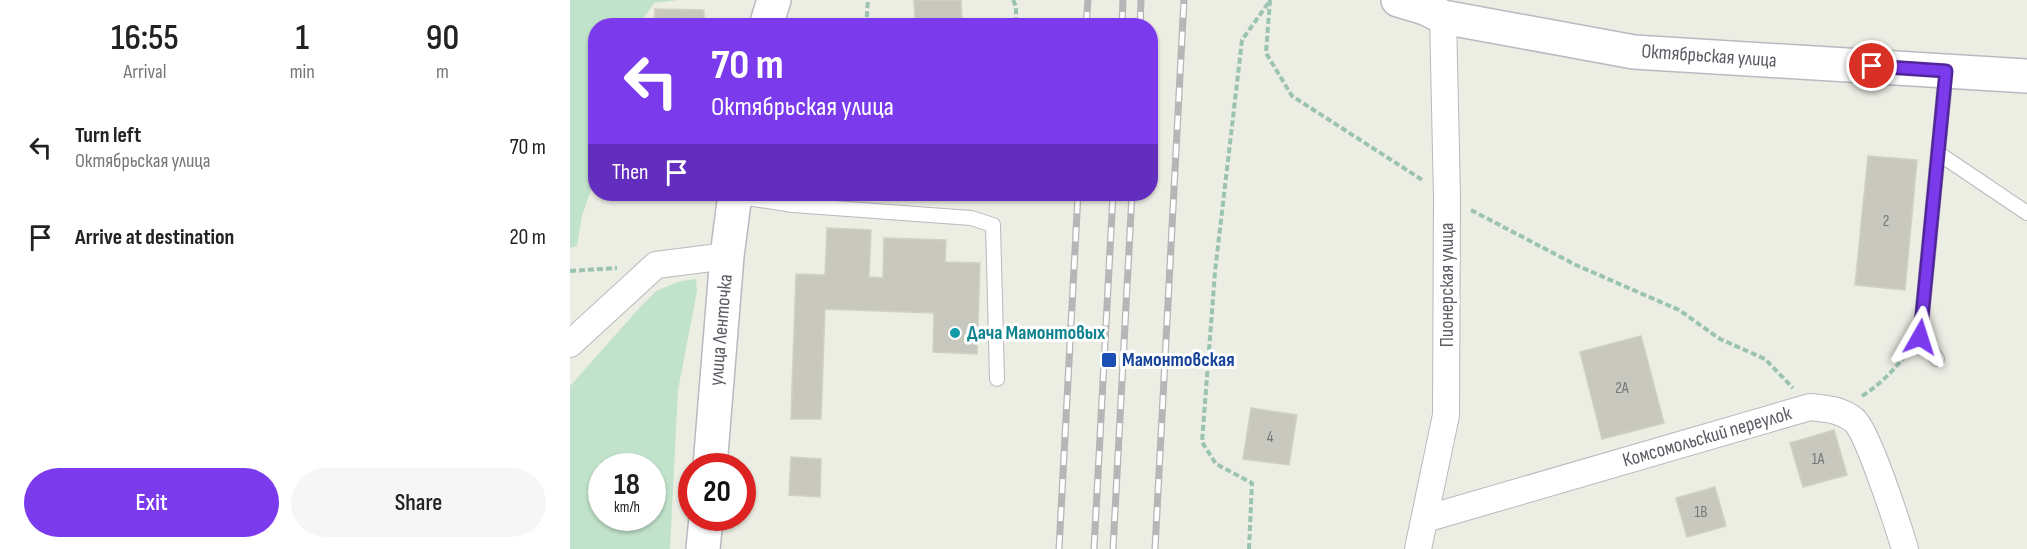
<!DOCTYPE html>
<html lang="en">
<head>
<meta charset="utf-8">
<style>
	:root { --surface:#fff; --page:#f6f6f6; --text:#222; --muted:#767676; --accent:#7c3aed }
	body { margin:0; font-family:"Sofia Sans Condensed",sans-serif; background:var(--page); color:var(--text); height:100vh; display:flex; flex-direction:column; font-size:22px; white-space:nowrap }
	* { box-sizing:border-box; margin:0 }
	p { font-size:20px; color:var(--muted) }
	.icon { flex:none; width:33px; height:33px; fill:none; stroke:currentColor; stroke-width:2; stroke-linecap:round; stroke-linejoin:round }
	.map { position:relative; flex:1; overflow:hidden }
	.drawer { display:flex; flex-direction:column; background:var(--surface); width:570px }
	.drawer>* { flex:none }
	.guide { position:absolute; left:18px; top:18px; width:570px; height:183px; border-radius:24px; box-shadow:0 2px 4px #0004; background:#7c3aed; color:#fff; overflow:hidden }
	.speed { position:absolute; left:18px; top:453px; display:flex; gap:12px; font-size:30px; font-weight:700; text-align:center }
	.speed>* { display:grid; place-content:center; width:78px; height:78px; border-radius:50%; background:var(--surface); box-shadow:0 2px 4px #0004; line-height:1 }
	.speed small { font-size:15px; font-weight:400 }
	.speed .limit { border:9px solid #d22; background:#fff; color:#111 }
	.pin { position:absolute; display:grid; place-items:center; width:51px; height:51px; color:#fff; margin:-26px; border:3px solid #fff; border-radius:50%; box-shadow:0 2px 6px #0007 }
	.me { position:absolute; width:66px; margin:-33px; rotate:6deg; stroke-linejoin:round; filter:drop-shadow(0 0 4px #0008) }
	.turn { display:flex; align-items:center; gap:21px; height:126px; padding:0 24px; font-size:27px }
	.turn .icon { width:78px; height:78px; stroke-width:2.5 }
	.turn b { display:block; font-size:42px; line-height:51px }
	.then { display:flex; align-items:center; height:57px; padding:0 24px; background:#0003; gap:12px; font-size:22px }
	.eta { display:flex; justify-content:space-evenly; align-items:center; height:102px; text-align:center }
	.eta b { font-size:36px; font-weight:600; line-height:42px }
	.action { display:flex; gap:12px; margin-top:auto; padding:12px 24px }
	.action a { flex:1; height:69px; border-radius:36px; background:var(--accent); color:#fff; font-size:24px; font-weight:600; line-height:69px; text-align:center }
	.action a+a { background:var(--page); color:var(--text) }
	ul { padding:0; list-style:none }
	li { display:flex; align-items:center; gap:18px; height:90px; padding:0 24px }
	li div { flex:1 }
	li b { display:block; font-size:22px }
	li em { font-style:normal }
	main { display:flex; flex:1; min-height:0 }
	.map>svg:first-child { display:block }
	.green { fill:#c1e3cb; fill-rule:evenodd }
	.building { fill:#c8c8bf; stroke:#d1d1c2; stroke-width:1.5 }
	.lines { fill:none; stroke-linecap:round; stroke-linejoin:round }
	.lane-casing { stroke:#b8b9bf; stroke-width:16 }
	.street-casing { stroke:#b8b9bf; stroke-width:28 }
	.secondary-casing { stroke:#b9b9c1; stroke-width:36 }
	.path { stroke:#9bc3b2; stroke-width:4; stroke-dasharray:6 3; stroke-linecap:butt }
	.lane { stroke:#fff; stroke-width:14 }
	.street { stroke:#fff; stroke-width:26 }
	.secondary { stroke:#fff; stroke-width:33 }
	.rail-casing { stroke:#b6b6b7; stroke-width:7 }
	.rail { stroke:#fff; stroke-width:4.5; stroke-dasharray:14; stroke-linecap:butt }
	.route-casing { stroke:#51269a; stroke-width:15 }
	.route { stroke:#7c3aed; stroke-width:10 }
	.culture-dot { fill:#0f9aa8; stroke:#fff; stroke-width:2 }
	.transit-dot { fill:#1a4fb4; stroke:#fff; stroke-width:2 }
	.labels { text-anchor:middle; dominant-baseline:central; stroke-width:6; stroke-linejoin:round; paint-order:stroke }
	.number-label { font-size:16px; fill:#76777a }
	.street-label { font-size:20px; fill:#5b5c63; stroke:#fff }
	.culture-label { font-size:20px; font-weight:bold; fill:#0d838f; stroke:#fff; text-anchor:start }
	.transit-label { font-size:20px; font-weight:bold; fill:#164399; stroke:#fff; text-anchor:start }
</style>
</head>
<body>
<main>
<section class="drawer">
<div class="eta">
<div><b>16:55</b><p>Arrival</p></div>
<div><b>1</b><p>min</p></div>
<div><b>90</b><p>m</p></div>
</div>
<ul>
<li><svg class="icon" aria-label="left" viewBox="0 0 24 24"><path d="M17 20v-9H6M10 6l-5 5 5 5"/></svg><div><b>Turn left</b><p>Октябрьская улица</p></div><em>70 m</em></li>
<li><svg class="icon" aria-label="arrive" viewBox="0 0 24 24"><path d="M6 21V4h12l-3 4 3 4H6"/></svg><div><b>Arrive at destination</b></div><em>20 m</em></li>
</ul>
<div class="action"><a>Exit</a><a>Share</a></div>
</section>
<div class="map">
<svg width="1457" height="549" viewBox="0 0 1457 549">
	<rect width="100%" height="100%" fill="#ecede3"/>
	<g class="green">
		<polygon points="0,0 109,0 84,3 73,19 72,25 26,26 26,150 20,158 22,187 12,216 7,246 0,248"/>
		<path d="M126 279 127 291 108 390 100 549H0V386L72 305 86 291 111 281ZM32 466H82V518H32Z"/>
	</g>
	<g class="building">
		<polygon points="344,0 391,0 392,21 374,22 374,26 357,26 357,22 345,22"/>
		<polygon points="85,9 134,10 134,26 84,26"/>
		<polygon points="1298,156 1347,160 1335,290 1285,285"/>
		<polygon points="47,194 85,194 85,198 47,196"/>
		<polygon points="257,228 301,230 299,277 313,278 314,238 376,240 375,262 410,263 407,354 363,352 364,313 255,309 251,419 221,419 226,274 255,275"/>
		<polygon points="1071,336 1094,423 1032,439 1010,352"/>
		<polygon points="681,408 727,415 719,465 673,459"/>
		<polygon points="1264,430 1277,475 1233,487 1220,443"/>
		<polygon points="221,457 251,459 250,497 219,495"/>
		<polygon points="1145,487 1156,526 1117,537 1106,498"/>
	</g>
	<g class="lines">
		<defs>
			<g id="lane">
				<polyline points="1368,153 1457,213"/>
				<polyline points="164,196 223,205 401,218 423,225 427,379"/>
				<polyline points="1367,359 1350,337 1376,71"/>
			</g>
			<g id="street">
				<polyline points="0,344 86,265 157,256"/>
				<path d="M855 519 1240 407C1256 409 1270 409 1284 420 1298 432 1328 526 1335 549"/>
				<polyline points="848,549 876,415 877,197 873,17"/>
			</g>
			<g id="secondary">
				<polyline points="828,0 855,8 873,17 1064,52 1457,76"/>
				<polyline points="196,26 204,0"/>
				<polyline points="140,466 157,256 165,194"/>
				<polyline points="133,549 136,518"/>
			</g>
		</defs>
		<use href="#lane" class="lane-casing"/>
		<use href="#street" class="street-casing"/>
		<use href="#secondary" class="secondary-casing"/>
		<g class="path">
			<polyline points="443,0 446,6 446,26"/>
			<polyline points="700,0 696,53 722,96 854,181"/>
			<polyline points="296,26 298,0"/>
			<polyline points="901,210 1006,265 1109,310 1150,339 1195,359 1223,388"/>
			<polyline points="0,271 47,268"/>
			<path d="M1292 396C1311 384 1324 370 1338 352"/>
			<polyline points="679,549 682,483 646,464 632,442 645,272 672,40 699,2"/>
		</g>
		<use href="#lane" class="lane"/>
		<use href="#street" class="street"/>
		<use href="#secondary" class="secondary"/>
		<defs>
			<g id="rail">
				<polyline points="516,26 518,0"/>
				<polyline points="552,26 553,0"/>
				<polyline points="570,26 571,0"/>
				<polyline points="489,549 508,194"/>
				<polyline points="524,549 543,194"/>
				<polyline points="543,549 562,194"/>
				<polyline points="585,549 614,0"/>
			</g>
		</defs>
		<use href="#rail" class="rail-casing"/>
		<use href="#rail" class="rail"/>
	</g>
	<g class="lines">
		<defs>
			<polyline id="route" points="1302,66 1376,71 1350,337"/>
		</defs>
		<use href="#route" class="route-casing"/>
		<use href="#route" class="route"/>
	</g>
	<circle class="culture-dot" cx="385" cy="333" r="6"/>
	<rect class="transit-dot" x="531" y="352" width="16" height="16" rx="3"/>
	<g class="labels">
		<g class="number-label">
			<text x="1316" y="221">2</text>
			<text x="1052" y="388">2А</text>
			<text x="700" y="437">4</text>
			<text x="1248" y="459">1А</text>
			<text x="1131" y="512">1В</text>
		</g>
		<g class="street-label">
			<text transform="translate(1139 56) rotate(4)">Октябрьская улица</text>
			<text transform="translate(877 285) rotate(-90)">Пионерская улица</text>
			<text transform="translate(151 330) rotate(-85)">улица Ленточка</text>
			<text transform="translate(1137 437) rotate(-16)">Комсомольский переулок</text>
		</g>
		<g class="culture-label">
			<text x="397" y="333">Дача Мамонтовых</text>
		</g>
		<g class="transit-label">
			<text x="552" y="360">Мамонтовская</text>
		</g>
	</g>
</svg>
<div class="speed"><div>18<small>km/h</small></div><div class="limit">20</div></div>
<div class="pin" style="left:1302px;top:66px;background:#d93025"><svg class="icon" aria-label="arrive" viewBox="0 0 24 24"><path d="M6 21V4h12l-3 4 3 4H6"/></svg></div>
<svg class="me" style="left:1350px;top:337px" viewBox="-20 -20 40 40"><path d="M0-17L14 15 0 8-14 15z" fill="#7c3aed" stroke="#fff" stroke-width="4"/></svg>
<div class="guide">
<div class="turn"><svg class="icon" aria-label="left" viewBox="0 0 24 24"><path d="M17 20v-9H6M10 6l-5 5 5 5"/></svg><div><b>70 m</b>Октябрьская улица</div></div>
<div class="then">Then<svg class="icon" aria-label="arrive" viewBox="0 0 24 24"><path d="M6 21V4h12l-3 4 3 4H6"/></svg></div>
</div>
</div>
</main>
</body>
</html>
